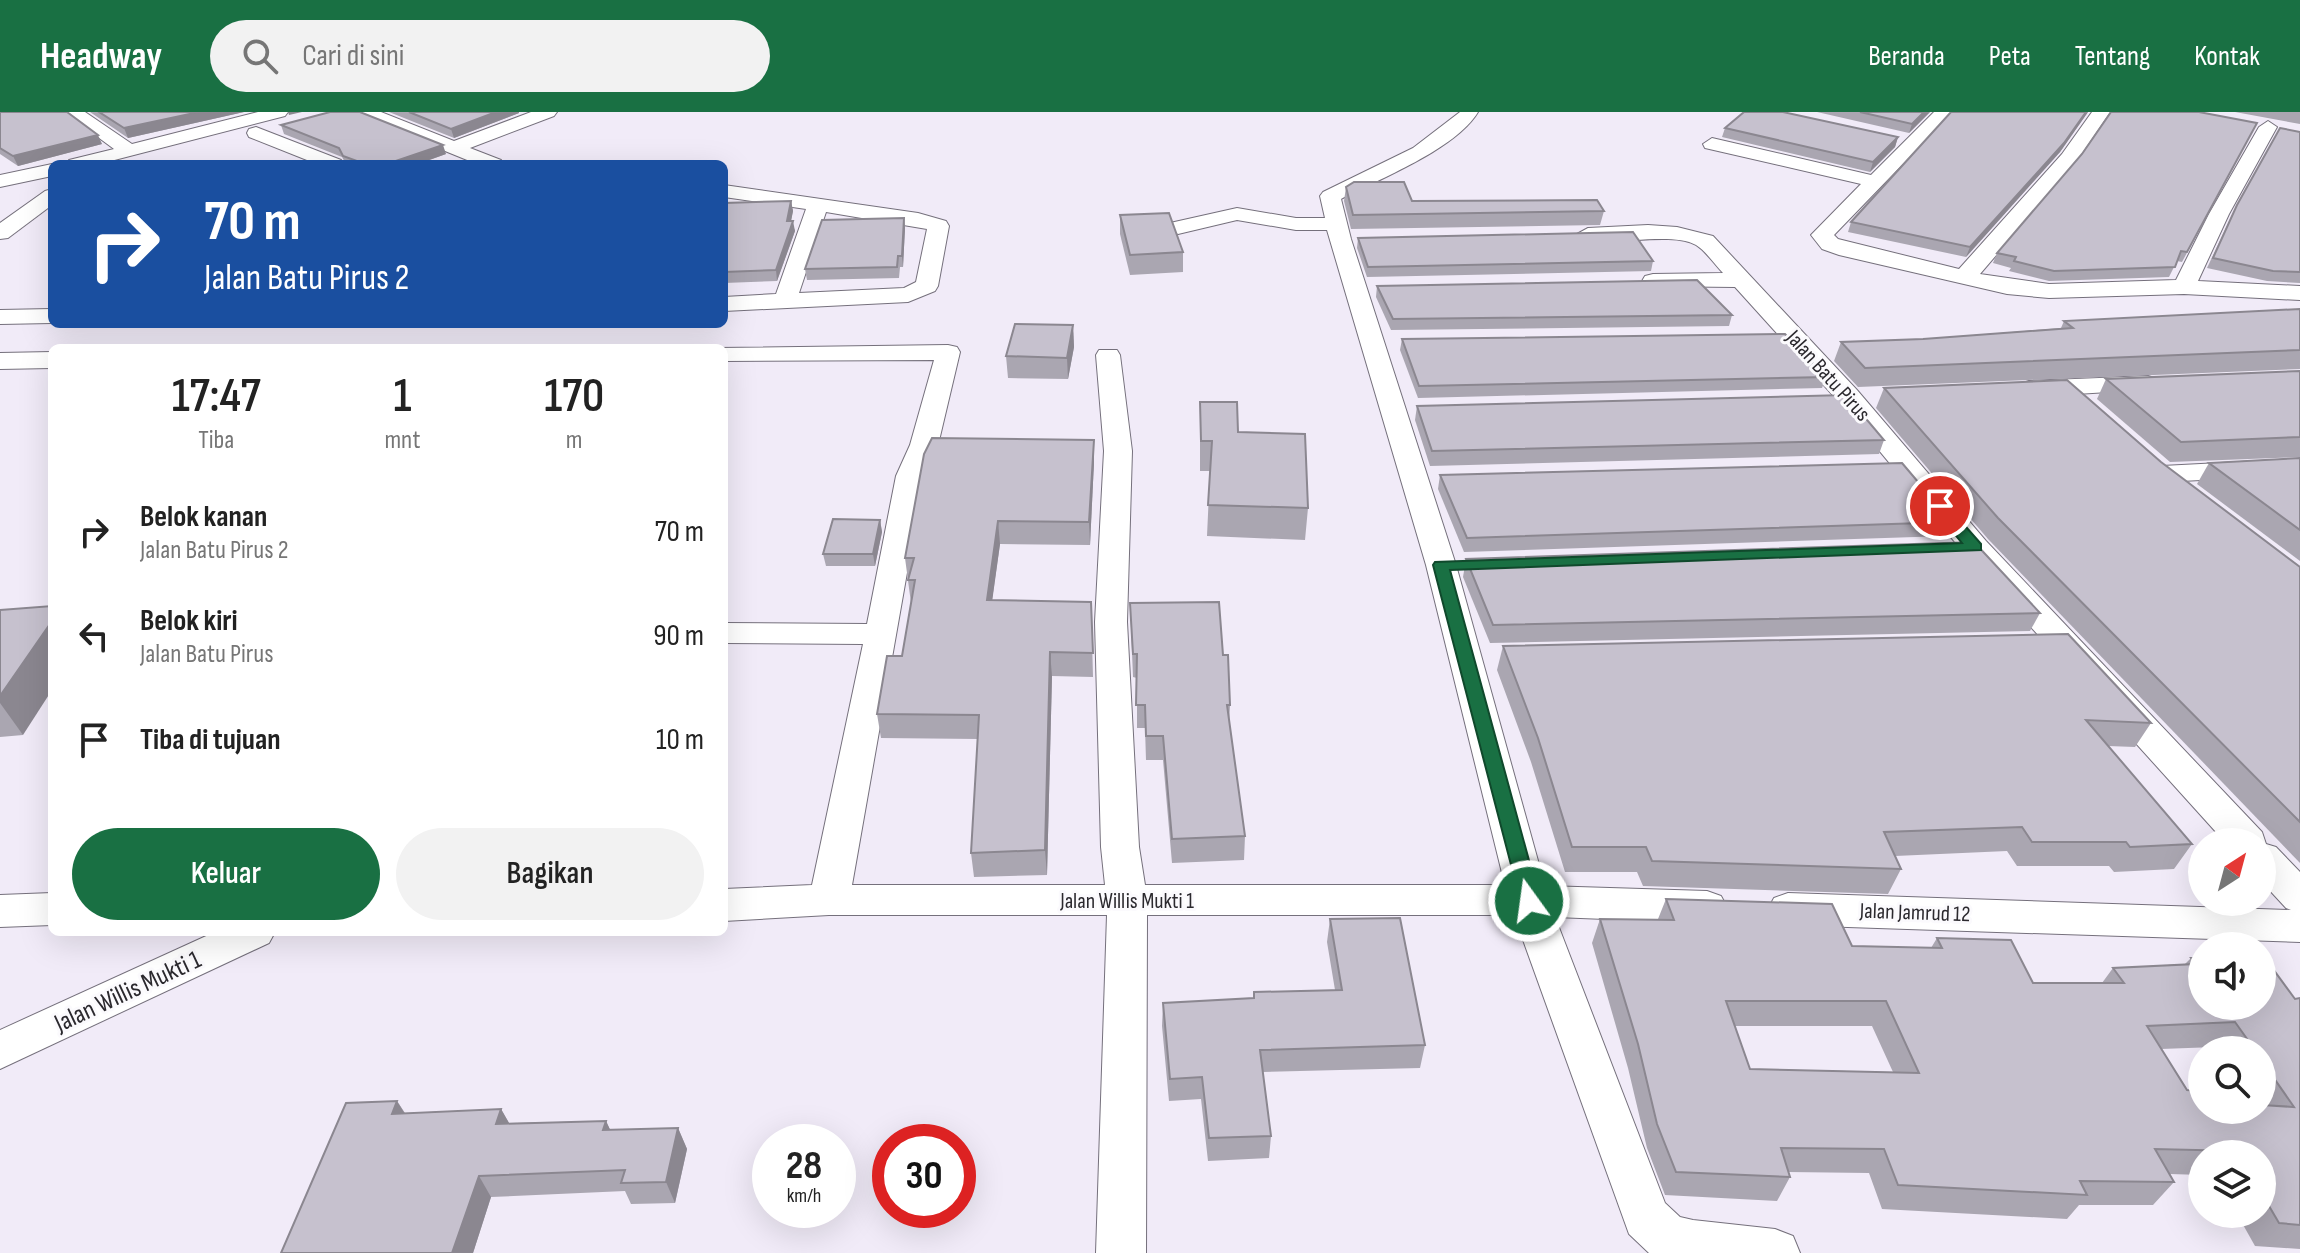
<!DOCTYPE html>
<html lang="id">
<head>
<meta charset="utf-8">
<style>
	:root { --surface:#fff; --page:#f2f2f2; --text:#222; --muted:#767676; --accent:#197043 }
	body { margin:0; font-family:"Sofia Sans Condensed",sans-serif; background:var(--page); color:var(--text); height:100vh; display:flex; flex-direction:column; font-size:30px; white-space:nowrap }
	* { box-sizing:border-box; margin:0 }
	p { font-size:26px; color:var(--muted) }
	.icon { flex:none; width:44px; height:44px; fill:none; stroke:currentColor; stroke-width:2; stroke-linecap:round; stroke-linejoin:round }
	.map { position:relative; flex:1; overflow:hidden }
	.sheet { position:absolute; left:48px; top:232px; width:680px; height:592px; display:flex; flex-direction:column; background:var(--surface); border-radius:12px; box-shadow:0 8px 32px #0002 }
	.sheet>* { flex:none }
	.hud { position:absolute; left:48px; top:48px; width:680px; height:168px; border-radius:12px; box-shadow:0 8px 32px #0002; background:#1a4fa0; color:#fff; overflow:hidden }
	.needle { width:52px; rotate:36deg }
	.tools { position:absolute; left:2188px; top:716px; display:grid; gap:16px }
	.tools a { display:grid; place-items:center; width:88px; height:88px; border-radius:50%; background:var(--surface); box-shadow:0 8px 32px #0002; font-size:40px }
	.speed { position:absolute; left:752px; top:1012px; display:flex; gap:16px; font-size:40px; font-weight:700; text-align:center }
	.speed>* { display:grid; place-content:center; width:104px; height:104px; border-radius:50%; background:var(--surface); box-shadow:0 8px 32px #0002; line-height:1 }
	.speed small { font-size:20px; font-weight:400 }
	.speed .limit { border:12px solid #d22; background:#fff; color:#111 }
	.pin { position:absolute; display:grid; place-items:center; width:68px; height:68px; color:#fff; margin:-34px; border:4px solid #fff; border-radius:50%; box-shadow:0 2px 8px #0007 }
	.me { position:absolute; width:88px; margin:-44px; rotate:346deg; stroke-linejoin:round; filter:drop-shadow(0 0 6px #0008) }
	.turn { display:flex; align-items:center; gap:28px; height:168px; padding:0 24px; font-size:36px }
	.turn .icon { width:104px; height:104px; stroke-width:2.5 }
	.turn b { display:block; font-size:56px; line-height:68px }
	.eta { display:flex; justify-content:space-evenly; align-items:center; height:136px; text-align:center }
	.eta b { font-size:48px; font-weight:600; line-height:56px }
	.cta { display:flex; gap:16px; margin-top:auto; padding:16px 24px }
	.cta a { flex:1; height:92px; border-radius:48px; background:var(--accent); color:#fff; font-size:32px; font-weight:600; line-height:92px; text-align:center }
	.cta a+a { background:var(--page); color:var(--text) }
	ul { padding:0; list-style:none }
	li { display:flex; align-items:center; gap:24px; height:104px; padding:0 24px }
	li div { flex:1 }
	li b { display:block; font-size:30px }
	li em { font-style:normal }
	header { display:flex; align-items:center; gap:48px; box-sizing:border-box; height:112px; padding:0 40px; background:var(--accent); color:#fff }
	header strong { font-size:38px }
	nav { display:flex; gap:44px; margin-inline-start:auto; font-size:28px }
	.search { width:560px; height:72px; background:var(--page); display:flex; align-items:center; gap:20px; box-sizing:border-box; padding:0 28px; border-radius:44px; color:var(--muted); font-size:30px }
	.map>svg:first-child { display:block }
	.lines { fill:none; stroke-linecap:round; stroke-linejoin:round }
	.minor-casing { stroke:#75707c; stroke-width:2 }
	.minor { fill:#fff; fill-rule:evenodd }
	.wall { fill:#aaa6b1; fill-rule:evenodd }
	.shaded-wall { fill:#8b8790 }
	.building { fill:#c6c1ce; stroke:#8b8790; stroke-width:2; fill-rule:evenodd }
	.route { fill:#197043; stroke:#10492c; stroke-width:2 }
	.labels { text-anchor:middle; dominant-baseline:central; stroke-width:6; stroke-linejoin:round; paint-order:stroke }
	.street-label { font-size:22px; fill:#2b292e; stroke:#fbfafd }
	.near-street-label { font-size:26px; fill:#2b292e; stroke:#fbfafd }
</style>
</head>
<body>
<header>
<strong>Headway</strong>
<div class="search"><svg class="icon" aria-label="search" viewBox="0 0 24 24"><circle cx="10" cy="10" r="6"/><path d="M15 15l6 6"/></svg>Cari di sini</div>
<nav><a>Beranda</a><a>Peta</a><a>Tentang</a><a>Kontak</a></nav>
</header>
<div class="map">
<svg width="2300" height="1141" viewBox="0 0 2300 1141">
	<rect width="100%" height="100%" fill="#f1ebf8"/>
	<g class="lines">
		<defs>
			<g id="minor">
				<polygon points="64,0 85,0 132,32 258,0 288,0 285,4 99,52 66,52 69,48 114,37"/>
				<polygon points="356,0 381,0 454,29 531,0 557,0 554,4 470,36 501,48 504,52 477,52 359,4"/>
				<path d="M1460 0H1478C1456 37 1379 67 1341 87L1351 127 1456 453 1545 774 1707 779 1721 784 1727 795 1721 806 1707 811 1555 805 1665 1091 1680 1105 1693 1108 1775 1117 1793 1124 1800 1141H1649L1629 1122 1514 803H1147L1146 1141H1096L1107 803H829L724 809V777L812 773 863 532 724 531V511L867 512 896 364 910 333 934 248 724 249V236H718L948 233 957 235 960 240 938 333 924 364 852 773H1105L1101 735 1095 510 1104 339 1096 243 1099 238H1117L1120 243 1132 339 1127 510 1139 735 1145 773H1505L1426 453 1327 118H1296L1237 108 1178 122 1167 116 1170 111 1237 96 1296 106H1325L1320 84 1323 80 1413 36Z"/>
				<polygon points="1934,0 1953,0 1834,123 1838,127 1959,157 2062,42 2092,0 2110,0 2076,50 1980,162 2049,172 2176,168 2209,102 2259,15 2268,9 2277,15 2229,102 2198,169 2300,174 2300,188 2184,182 2049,186 2007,182 1839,143 1822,137 1811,123 1861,72 1705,36 1703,32 1712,26 1871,63"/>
				<polygon points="256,15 341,48 344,52 317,52 249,25 247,21 249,17"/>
				<polygon points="52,52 52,64 0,75 0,63"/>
				<path d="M724 73 918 101 946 109 949 114 938 174 935 179 908 190 724 199V185L776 182 806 97 724 85ZM826 100 927 117 916 170 904 176 799 181Z"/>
				<polygon points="52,77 52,93 8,126 0,127 0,111 45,79"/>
				<path d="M1648 113 1677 115 1713 124 1857 278 1986 429 2262 720 2266 732 2276 735 2300 760V830L1788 813 1774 808 1768 797 1774 786 1788 781 2291 798 2286 796 2262 770V730H2225L1964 441 1839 290 1735 175 1645 174 1642 169 1645 164 1653 162 1723 161C1715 153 1706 139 1696 133 1668 117 1592 140 1577 122L1588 116Z"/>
				<polygon points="52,197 52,211 0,212 0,198"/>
				<polygon points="52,240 52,256 0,257 0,241"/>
				<polygon points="2148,264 2157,267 2161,272 2157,277 2029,285 2020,282 2016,277 2020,272 2029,269"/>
				<polygon points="2300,347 2300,363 2162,370 2152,368 2148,362 2152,356 2162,354"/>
				<polygon points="52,781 52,813 0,815 0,783"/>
				<polygon points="215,820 275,820 269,831 0,957 0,918"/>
			</g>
		</defs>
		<use href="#minor" class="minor-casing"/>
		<use href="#minor" class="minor"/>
	</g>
	<g class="wall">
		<polygon points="0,0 102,32 18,54 0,42"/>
		<polygon points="90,0 244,0 128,26"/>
		<polygon points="389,0 519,0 519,1 454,26"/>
		<polygon points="1817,0 1930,0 1909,21"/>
		<polygon points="1951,0 2088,0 2060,40 1966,145 1848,120 1851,110"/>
		<polygon points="2235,0 2300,0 2300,12"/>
		<polygon points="2257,11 2182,150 2177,149 2169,165 2049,169 2009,159 2011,156 1993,151 1997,141 2082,42"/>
		<polygon points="281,13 446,42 418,52 346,52 342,45 284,22"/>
		<polygon points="1725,16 1898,25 1895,35 1870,60 1722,25"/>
		<polygon points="2300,20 2300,171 2267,169 2207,156 2232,103"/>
		<polygon points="1346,75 1412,89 1604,99 1600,113 1351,117 1344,89"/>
		<polygon points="791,89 793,99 791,109 795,119 777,169 724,171 724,91"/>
		<polygon points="1120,103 1183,140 1183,160 1130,163 1120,122"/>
		<polygon points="904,106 905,116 903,155 900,155 899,166 807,168 805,157"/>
		<polygon points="1358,126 1653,149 1651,159 1367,165 1357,136"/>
		<polygon points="1377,174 1732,203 1729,214 1391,218 1376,185"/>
		<polygon points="2300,197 2300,257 1858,275 1834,249 1841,230 1923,227 2061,216 2064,209"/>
		<polygon points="1073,213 1074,235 1068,267 1008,266 1006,244"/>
		<polygon points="1402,227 1826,265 1822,276 1418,286 1400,238"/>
		<polygon points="2300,259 2300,345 2170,350 2097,287 2106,267"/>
		<polygon points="1884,276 2161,350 2300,455 2300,751 1988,427 1876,296"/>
		<polygon points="1200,290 1238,320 1308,396 1305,428 1207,424 1210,359 1200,359"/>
		<polygon points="1417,294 1884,328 1879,342 1430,354 1415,308"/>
		<polygon points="1094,328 1094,350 1090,433 1000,432 992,488 1091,490 1093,565 1052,564 1047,763 974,765 971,741 978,627 881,626 877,602 902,544 911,491 905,446"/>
		<polygon points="2300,346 2300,449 2197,372 2209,351"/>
		<polygon points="1440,363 1952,410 1946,424 1464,440 1438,377"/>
		<polygon points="880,408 882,420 875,454 826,454 823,442"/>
		<polygon points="1466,447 2040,501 2030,519 1490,531 1463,465"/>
		<polygon points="1130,491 1223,543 1230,593 1229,612 1245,724 1244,748 1172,751 1163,648 1146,648 1145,616 1137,616 1137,566 1133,565"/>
		<polygon points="0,498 23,623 0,625"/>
		<polygon points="1503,534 2151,611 2135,635 2108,634 2192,732 2174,757 2114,760 2109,754 2017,754 2007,739 1895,744 1901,757 1888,782 1643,774 1637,760 1565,760 1531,650 1497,558"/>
		<path d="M1666 787 1852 834 1931 836 1937 826 2033 871H2102L2113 856 2185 852 2191 846 2295 887 2300 886V1137L2255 1134 2237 1102H2262V1042H2202V1063L2170 1062 2174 1070 2153 1093H2079L2067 1107 1882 1097 1869 1061 1788 1060 1790 1065 1777 1089 1665 1083 1647 1036 1628 956 1592 831 1600 807H1658ZM1734 914H1872L1893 960 1750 957ZM2215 935 2217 938H2262V998H2202L2187 978 2161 937Z"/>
		<polygon points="1330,807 1425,933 1420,956 1263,960 1271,1024 1269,1046 1208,1049 1201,987 1169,989 1162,914 1163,891 1253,886 1254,880 1335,878 1327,830"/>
		<polygon points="397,989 405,1001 501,997 509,1011 606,1009 610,1018 678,1016 687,1037 675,1091 631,1092 625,1079 491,1085 473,1141"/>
	</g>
	<g class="shaded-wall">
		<polygon points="199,0 244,0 128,26 124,16"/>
		<polygon points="288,0 302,0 289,3"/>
		<polygon points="496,0 519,0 519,1 454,26 451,17"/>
		<polygon points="1924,0 1930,0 1909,21 1912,12"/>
		<polygon points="2086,0 2088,0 2060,40 1966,145 1970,135"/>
		<polygon points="98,23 102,32 18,54 13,44"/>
		<polygon points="1898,25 1895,35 1870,60 1873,50"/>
		<polygon points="443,33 446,42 418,52 387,52"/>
		<polygon points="791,89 793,99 789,119 787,109"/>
		<polygon points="904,106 905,116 903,155 902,144"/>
		<polygon points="793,109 795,119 777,169 776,158"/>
		<polygon points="1073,213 1074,235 1068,267 1067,246"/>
		<polygon points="1094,328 1094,350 1090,433 1089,410"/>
		<polygon points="880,408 882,420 875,454 873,442"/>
		<polygon points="998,409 1000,432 989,512 987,488"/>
		<polygon points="52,509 52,578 23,623 0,591 0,584"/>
		<polygon points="1050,540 1052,564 1047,763 1045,738"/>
		<polygon points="397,989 410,1010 392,1002"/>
		<polygon points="501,997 513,1018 496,1012"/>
		<polygon points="606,1009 616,1030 603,1018"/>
		<polygon points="678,1016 687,1037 675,1091 666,1070"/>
		<polygon points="479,1064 491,1085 473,1141 452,1141"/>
	</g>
	<g class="building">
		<polygon points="0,0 67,0 98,23 13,44 0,36"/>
		<polygon points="99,0 199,0 124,16"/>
		<polygon points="330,0 360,0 443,33 387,52 365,52 343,44 339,36 281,13"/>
		<polygon points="409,0 496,0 451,17"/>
		<polygon points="1744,0 1783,0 1898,25 1873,50 1725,16"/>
		<polygon points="1860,0 1924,0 1912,12"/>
		<polygon points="1951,0 2086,0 2064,31 1970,135 1851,110"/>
		<polygon points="2111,0 2199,0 2257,11 2187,140 2181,139 2175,155 2054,159 2014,149 2016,145 1997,141 2082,42"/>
		<polygon points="2280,16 2300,20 2300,160 2273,159 2213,146 2237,93"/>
		<polygon points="1354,70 1404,70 1412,89 1597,88 1604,99 1353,103 1346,75"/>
		<polygon points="791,89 787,109 793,109 776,158 724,160 724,91"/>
		<polygon points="1169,101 1183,140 1130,143 1120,103"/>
		<polygon points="904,106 902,144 898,144 897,155 805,157 822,108"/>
		<polygon points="1633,120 1653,149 1368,155 1358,126"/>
		<polygon points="1697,168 1732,203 1393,207 1377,174"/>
		<polygon points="2300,197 2300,238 1865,256 1841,230 1923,227 2073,216 2064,209"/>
		<polygon points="1015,212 1073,213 1067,246 1006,244"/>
		<polygon points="1785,222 1826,265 1419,274 1402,227"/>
		<polygon points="2300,259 2300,325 2181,330 2106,267"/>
		<polygon points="2067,268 2161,350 2300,455 2300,710 1998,406 1884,276"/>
		<polygon points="1846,283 1884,328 1432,339 1417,294"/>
		<polygon points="1200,290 1237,290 1238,320 1305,322 1308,396 1208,393 1212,329 1201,329"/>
		<polygon points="932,326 1094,328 1089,410 998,409 987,488 1091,490 1093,541 1050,540 1045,738 971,741 979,603 877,602 887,544 902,544 915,468 908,468 914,446 905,446 924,342"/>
		<polygon points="2300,346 2300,418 2209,351"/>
		<polygon points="1902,351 1952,410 1467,426 1440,363"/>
		<polygon points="833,407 880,408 873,442 823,442"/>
		<polygon points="1974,430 2040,501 1493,513 1466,447"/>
		<polygon points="1219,490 1223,543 1228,543 1230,593 1227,593 1245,724 1172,727 1163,624 1146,624 1145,593 1136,593 1137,542 1133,542 1130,491"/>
		<polygon points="52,494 52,509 0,584 0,498"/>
		<polygon points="2068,522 2151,611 2086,608 2192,732 2130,735 2126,730 2032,730 2022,715 1884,720 1901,757 1652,749 1646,735 1572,735 1538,626 1503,534"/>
		<path d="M1666 787 1832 792 1852 834 1942 836 1937 826 2011 828 2033 871H2124L2113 856 2195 852 2191 846H2202V894H2262V846H2265L2295 887 2300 886V1113L2279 1111 2262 1082V1042H2239L2238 1039 2155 1037 2174 1070 2080 1069 2087 1083 1898 1073 1884 1037 1781 1036 1790 1065 1676 1060 1657 1012 1638 932 1600 807 1674 808ZM1726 889H1886L1919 961 1750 957ZM2235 910 2255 938H2262V949L2294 995 2262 993V998H2202V986L2198 979 2187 978 2147 914Z"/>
		<polygon points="1400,806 1425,933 1260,938 1271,1024 1209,1026 1202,965 1170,967 1163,891 1254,886 1254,880 1342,878 1330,807"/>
		<polygon points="397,989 392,1002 501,997 496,1012 606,1009 603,1018 678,1016 666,1070 621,1071 625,1058 479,1064 452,1141 281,1141 346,991"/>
	</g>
	<polygon class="route" points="1940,390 1945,391 1981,432 1981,438 1450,458 1540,789 1537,795 1529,797 1522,795 1433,453 1435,450 1962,431 1932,394"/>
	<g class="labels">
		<g class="street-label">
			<text transform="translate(1828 264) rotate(48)">Jalan Batu Pirus</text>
			<text x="1127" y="789">Jalan Willis Mukti 1</text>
			<text transform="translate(1915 801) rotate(2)">Jalan Jamrud 12</text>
		</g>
		<g class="near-street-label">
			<text transform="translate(128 880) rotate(-25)">Jalan Willis Mukti 1</text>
		</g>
	</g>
</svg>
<div class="tools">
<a><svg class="needle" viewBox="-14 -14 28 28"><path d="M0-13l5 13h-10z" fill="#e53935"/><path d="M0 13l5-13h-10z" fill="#767676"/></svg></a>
<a><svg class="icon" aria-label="sound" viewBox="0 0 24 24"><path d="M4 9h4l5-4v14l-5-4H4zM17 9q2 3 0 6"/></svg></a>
<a><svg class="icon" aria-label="search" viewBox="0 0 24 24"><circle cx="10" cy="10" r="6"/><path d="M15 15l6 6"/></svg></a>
<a><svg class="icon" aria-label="layers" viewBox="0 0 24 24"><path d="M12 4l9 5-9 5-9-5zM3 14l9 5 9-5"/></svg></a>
</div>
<div class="speed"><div>28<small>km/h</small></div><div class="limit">30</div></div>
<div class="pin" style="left:1940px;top:394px;background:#d93025"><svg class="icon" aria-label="arrive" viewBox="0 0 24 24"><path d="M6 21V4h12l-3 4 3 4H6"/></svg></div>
<svg class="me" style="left:1529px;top:789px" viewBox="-20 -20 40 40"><circle r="17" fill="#197043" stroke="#fff" stroke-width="3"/><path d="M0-11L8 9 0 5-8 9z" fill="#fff"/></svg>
<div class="hud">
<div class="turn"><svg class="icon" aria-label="right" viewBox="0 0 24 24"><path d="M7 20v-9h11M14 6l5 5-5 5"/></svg><div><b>70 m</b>Jalan Batu Pirus 2</div></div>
</div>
<section class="sheet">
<div class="eta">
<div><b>17:47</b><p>Tiba</p></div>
<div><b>1</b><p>mnt</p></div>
<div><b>170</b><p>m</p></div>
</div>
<ul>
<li><svg class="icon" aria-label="right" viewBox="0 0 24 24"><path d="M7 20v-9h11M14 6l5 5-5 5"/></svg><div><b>Belok kanan</b><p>Jalan Batu Pirus 2</p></div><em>70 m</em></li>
<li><svg class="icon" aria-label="left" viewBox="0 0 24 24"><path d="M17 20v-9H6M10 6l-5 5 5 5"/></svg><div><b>Belok kiri</b><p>Jalan Batu Pirus</p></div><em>90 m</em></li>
<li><svg class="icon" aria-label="arrive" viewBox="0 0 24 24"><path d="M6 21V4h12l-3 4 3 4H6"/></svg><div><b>Tiba di tujuan</b></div><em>10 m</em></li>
</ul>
<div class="cta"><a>Keluar</a><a>Bagikan</a></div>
</section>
</div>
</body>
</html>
